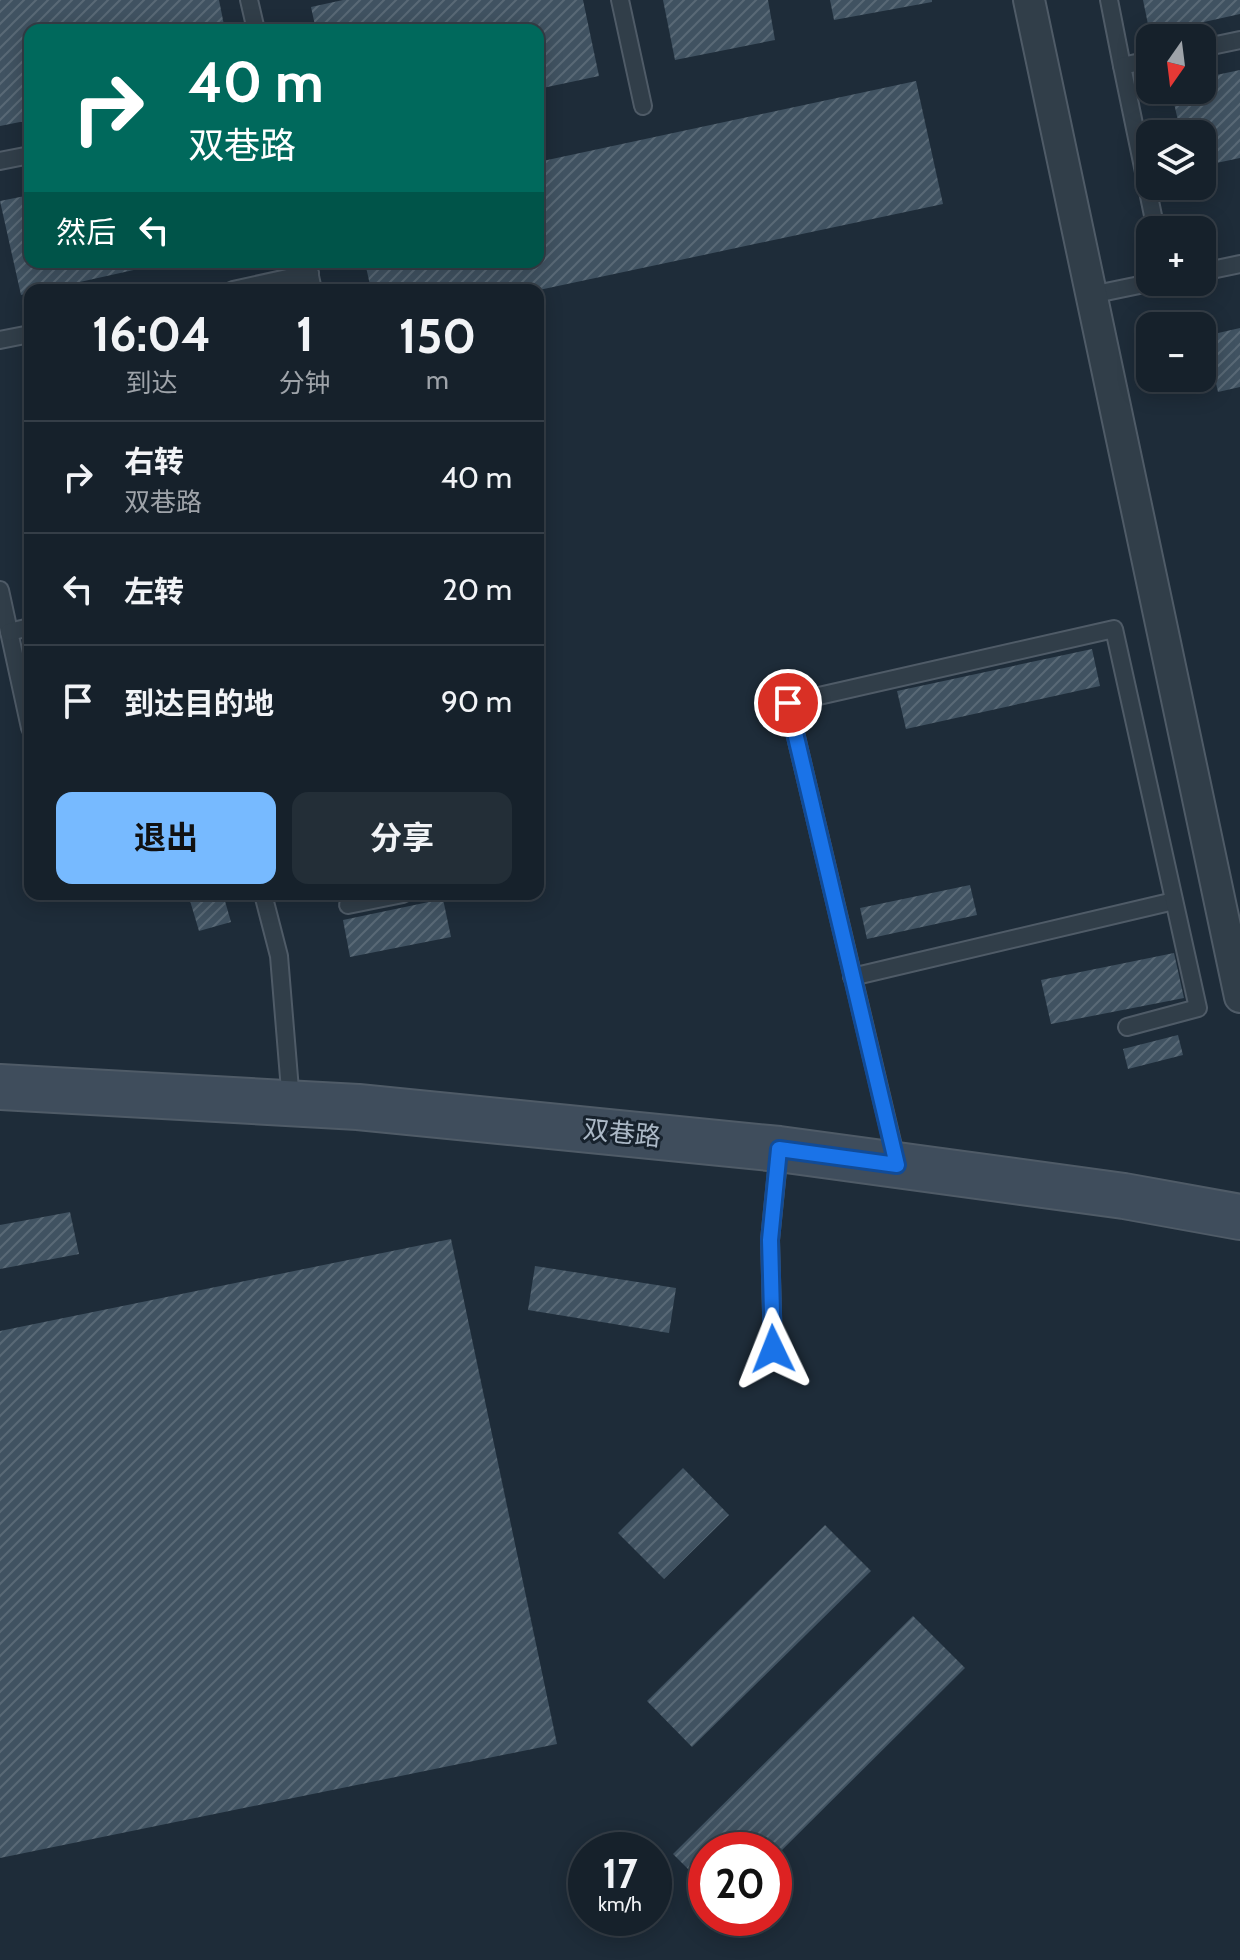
<!DOCTYPE html>
<html lang="zh">
<head>
<meta charset="utf-8">
<style>
	:root { --surface:#16212b; --page:#232e37; --text:#f1f3f6; --muted:#9ea3a9; --line:#353e47; --accent:#77baff }
	body { margin:0; font-family:Cabin,"Noto Sans SC",sans-serif; background:var(--page); color:var(--text); height:100vh; display:flex; flex-direction:column; font-size:30px; white-space:nowrap }
	* { box-sizing:border-box; margin:0 }
	p { font-size:26px; color:var(--muted) }
	.icon { flex:none; width:44px; height:44px; fill:none; stroke:currentColor; stroke-width:2; stroke-linecap:round; stroke-linejoin:round }
	.map { position:relative; flex:1; overflow:hidden }
	.panel { position:absolute; left:24px; top:284px; width:520px; height:616px; display:flex; flex-direction:column; background:var(--surface); border-radius:16px; box-shadow:0 4px 20px #0003,0 0 0 2px var(--line) }
	.panel>* { flex:none }
	.guide { position:absolute; left:24px; top:24px; width:520px; height:244px; border-radius:16px; box-shadow:0 4px 20px #0003,0 0 0 2px var(--line); background:#00695c; color:#fff; overflow:hidden }
	.needle { width:52px; rotate:194deg }
	.fabs { position:absolute; left:1136px; top:24px; display:grid; gap:16px }
	.fabs a { display:grid; place-items:center; width:80px; height:80px; border-radius:16px; background:var(--surface); box-shadow:0 4px 20px #0003,0 0 0 2px var(--line); font-size:40px }
	.speed { position:absolute; left:568px; top:1832px; display:flex; gap:16px; font-size:40px; font-weight:700; text-align:center }
	.speed>* { display:grid; place-content:center; width:104px; height:104px; border-radius:50%; background:var(--surface); box-shadow:0 4px 20px #0003,0 0 0 2px var(--line); line-height:1 }
	.speed small { font-size:20px; font-weight:400 }
	.speed .limit { border:12px solid #d22; background:#fff; color:#111 }
	.pin { position:absolute; display:grid; place-items:center; width:68px; height:68px; color:#fff; margin:-34px; border:4px solid #fff; border-radius:50%; box-shadow:0 2px 8px #0007 }
	.me { position:absolute; width:88px; margin:-44px; rotate:358deg; stroke-linejoin:round; filter:drop-shadow(0 0 6px #0008) }
	.turn { display:flex; align-items:center; gap:28px; height:168px; padding:0 32px; font-size:36px }
	.turn .icon { width:104px; height:104px; stroke-width:2.5 }
	.turn b { display:block; font-size:56px; line-height:68px }
	.then { display:flex; align-items:center; height:76px; padding:0 32px; background:#0003; gap:16px; font-size:30px }
	.eta { display:flex; justify-content:space-evenly; align-items:center; height:136px; text-align:center }
	.eta b { font-size:48px; font-weight:700; line-height:56px }
	.primary-button { display:flex; gap:16px; margin-top:auto; padding:16px 32px }
	.primary-button a { flex:1; height:92px; border-radius:16px; background:var(--accent); color:#111; font-size:32px; font-weight:700; line-height:92px; text-align:center }
	.primary-button a+a { background:var(--page); color:var(--text) }
	ul { padding:0; list-style:none }
	li { display:flex; align-items:center; gap:24px; height:112px; padding:0 32px; border-top:2px solid var(--line) }
	li div { flex:1 }
	li b { display:block; font-size:30px }
	li em { font-style:normal }
	.map>svg:first-child { display:block }
	.building { fill:url(#building-hatch) }
	.lines { fill:none; stroke-linecap:round; stroke-linejoin:round }
	.service-casing { stroke:#4f5b67; stroke-width:20 }
	.minor-casing { stroke:#4f5b67; stroke-width:34 }
	.secondary-casing { stroke:#4f5b67; stroke-width:48 }
	.service { stroke:#313e49; stroke-width:16 }
	.minor { stroke:#313e49; stroke-width:30 }
	.secondary { stroke:#3f4d5c; stroke-width:44 }
	.route-casing { stroke:#114b97; stroke-width:20 }
	.route { stroke:#1a73e8; stroke-width:14 }
	.labels { text-anchor:middle; dominant-baseline:central; stroke-width:6; stroke-linejoin:round; paint-order:stroke }
	.street-label { font-size:26px; fill:#abb8c6; stroke:#17222d }
</style>
</head>
<body>
<div class="map">
<svg width="1240" height="1960" viewBox="0 0 1240 1960">
	<defs>
		<pattern id="building-hatch" width="6" height="6" patternUnits="userSpaceOnUse" patternTransform="scale(2)"><rect width="6" height="6" fill="#405261"/><path d="M-1 1l2-2M0 6l6-6M5 7l2-2" fill="none" stroke="#596976"/></pattern>
	</defs>
	<rect width="100%" height="100%" fill="#1e2c39"/>
	<g class="building">
		<polygon points="0,0 219,0 225,30 30,30 30,120 0,126"/>
		<polygon points="343,0 583,0 599,76 538,89 538,30 316,30 311,7"/>
		<polygon points="663,0 768,0 775,40 675,60"/>
		<polygon points="830,0 932,0 932,2 834,20"/>
		<polygon points="1143,0 1240,0 1240,14 1150,34"/>
		<polygon points="1240,70 1240,158 1202,166 1202,134 1181,134 1171,90 1202,90 1202,78"/>
		<polygon points="916,81 943,204 539,290 371,290 365,262 538,262 538,162"/>
		<polygon points="30,195 30,262 165,263 44,290 30,290 30,293 21,295 0,201"/>
		<polygon points="1240,328 1240,387 1218,392 1205,336"/>
		<polygon points="1092,649 1100,686 906,729 897,691"/>
		<polygon points="970,885 977,915 867,939 860,908"/>
		<polygon points="188,894 223,894 231,922 199,931"/>
		<polygon points="443,899 451,937 350,957 343,920"/>
		<polygon points="1174,953 1184,998 1051,1024 1041,980"/>
		<polygon points="1178,1035 1183,1055 1128,1069 1123,1049"/>
		<polygon points="70,1212 79,1254 0,1269 0,1225"/>
		<polygon points="451,1239 557,1744 0,1858 0,1331"/>
		<polygon points="535,1266 676,1288 669,1333 528,1310"/>
		<polygon points="683,1468 729,1515 664,1579 618,1533"/>
		<polygon points="825,1525 871,1571 692,1747 647,1701"/>
		<polygon points="913,1616 965,1668 774,1858 774,1850 706,1850 706,1887 673,1854"/>
	</g>
	<g class="lines">
		<defs>
			<g id="service">
				<polyline points="249,0 256,30"/>
				<polyline points="620,0 643,106"/>
				<polyline points="1109,0 1122,66"/>
				<polyline points="1202,48 1240,40"/>
				<polyline points="1150,60 1122,66 1156,230"/>
				<polyline points="0,161 30,155"/>
				<polyline points="307,262 313,290"/>
				<polyline points="1202,272 1240,264"/>
				<polyline points="233,290 310,273"/>
				<polyline points="1091,295 1154,282"/>
				<polyline points="0,340 30,334"/>
				<polyline points="0,590 30,728"/>
				<polyline points="9,632 30,627"/>
				<polyline points="263,894 279,956 291,1102"/>
				<polyline points="348,905 403,894"/>
				<polyline points="852,977 1174,901"/>
				<polyline points="897,1163 788,703 1114,629 1198,1008 1127,1027"/>
				<polyline points="773,1349 770,1240 779,1151"/>
			</g>
			<polyline id="minor" points="1029,0 1240,997"/>
			<polyline id="secondary" points="0,1087 358,1107 779,1149 1124,1196 1240,1217"/>
		</defs>
		<use href="#service" class="service-casing"/>
		<use href="#minor" class="minor-casing"/>
		<use href="#secondary" class="secondary-casing"/>
		<use href="#service" class="service"/>
		<use href="#minor" class="minor"/>
		<use href="#secondary" class="secondary"/>
	</g>
	<g class="lines">
		<defs>
			<polyline id="route" points="773,1349 770,1240 779,1149 897,1165 788,703"/>
		</defs>
		<use href="#route" class="route-casing"/>
		<use href="#route" class="route"/>
	</g>
	<g class="labels">
		<g class="street-label">
			<text transform="translate(622 1133) rotate(6)">双巷路</text>
		</g>
	</g>
</svg>
<div class="fabs">
<a><svg class="needle" viewBox="-14 -14 28 28"><path d="M0-13l5 13h-10z" fill="#e53935"/><path d="M0 13l5-13h-10z" fill="#9ea3a9"/></svg></a>
<a><svg class="icon" aria-label="layers" viewBox="0 0 24 24"><path d="M12 4l9 5-9 5-9-5zM3 14l9 5 9-5"/></svg></a>
<a>+</a>
<a>−</a>
</div>
<div class="speed"><div>17<small>km/h</small></div><div class="limit">20</div></div>
<div class="pin" style="left:788px;top:703px;background:#d93025"><svg class="icon" aria-label="arrive" viewBox="0 0 24 24"><path d="M6 21V4h12l-3 4 3 4H6"/></svg></div>
<svg class="me" style="left:773px;top:1349px" viewBox="-20 -20 40 40"><path d="M0-17L14 15 0 8-14 15z" fill="#1a73e8" stroke="#fff" stroke-width="4"/></svg>
<div class="guide">
<div class="turn"><svg class="icon" aria-label="right" viewBox="0 0 24 24"><path d="M7 20v-9h11M14 6l5 5-5 5"/></svg><div><b>40 m</b>双巷路</div></div>
<div class="then">然后<svg class="icon" aria-label="left" viewBox="0 0 24 24"><path d="M17 20v-9H6M10 6l-5 5 5 5"/></svg></div>
</div>
<section class="panel">
<div class="eta">
<div><b>16:04</b><p>到达</p></div>
<div><b>1</b><p>分钟</p></div>
<div><b>150</b><p>m</p></div>
</div>
<ul>
<li><svg class="icon" aria-label="right" viewBox="0 0 24 24"><path d="M7 20v-9h11M14 6l5 5-5 5"/></svg><div><b>右转</b><p>双巷路</p></div><em>40 m</em></li>
<li><svg class="icon" aria-label="left" viewBox="0 0 24 24"><path d="M17 20v-9H6M10 6l-5 5 5 5"/></svg><div><b>左转</b></div><em>20 m</em></li>
<li><svg class="icon" aria-label="arrive" viewBox="0 0 24 24"><path d="M6 21V4h12l-3 4 3 4H6"/></svg><div><b>到达目的地</b></div><em>90 m</em></li>
</ul>
<div class="primary-button"><a>退出</a><a>分享</a></div>
</section>
</div>
</body>
</html>
